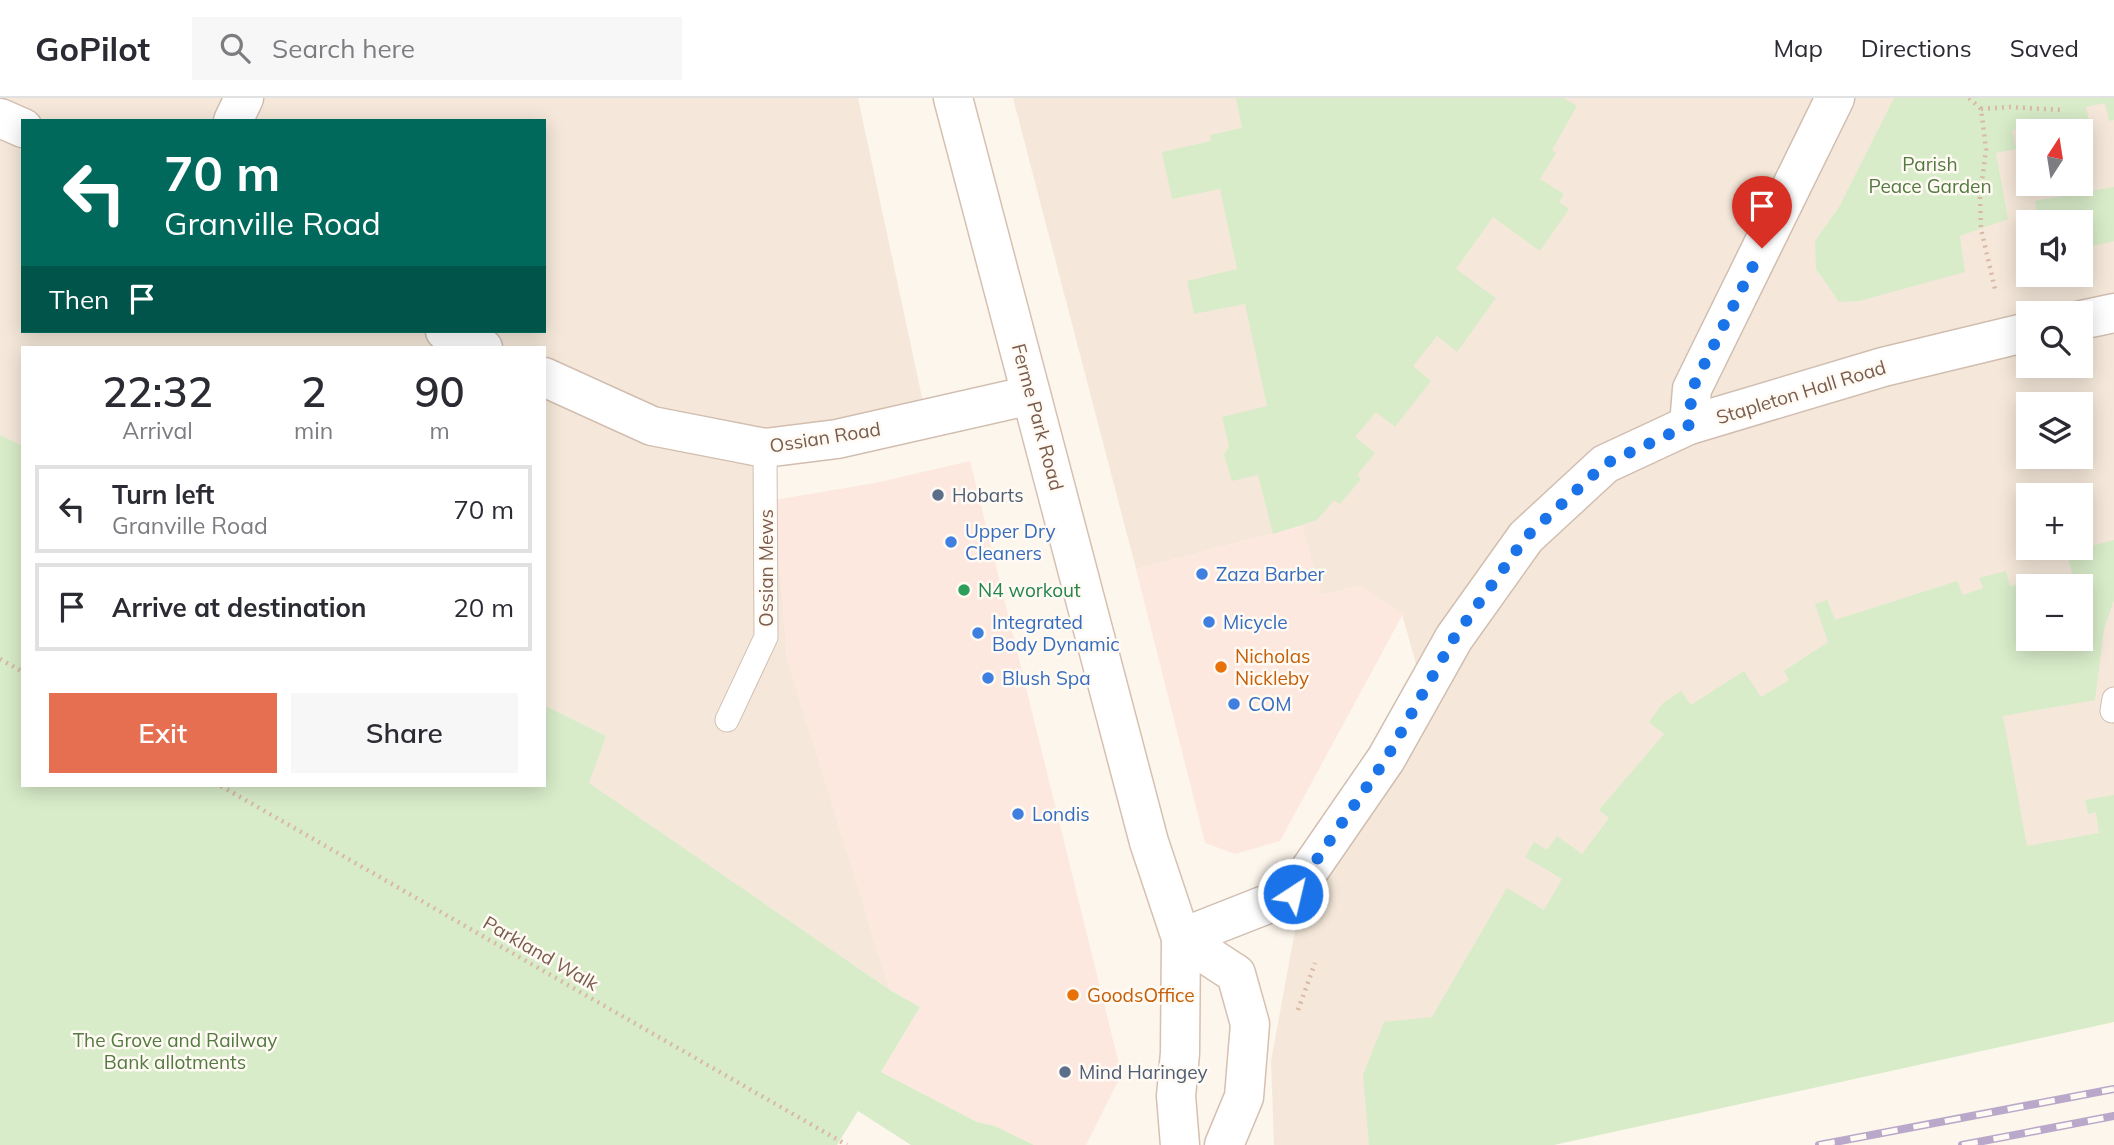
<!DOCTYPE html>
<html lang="en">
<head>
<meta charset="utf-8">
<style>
	:root { --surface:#fff; --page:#f7f7f7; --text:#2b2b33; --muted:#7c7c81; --line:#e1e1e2; --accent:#e76f51 }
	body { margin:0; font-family:Mulish,sans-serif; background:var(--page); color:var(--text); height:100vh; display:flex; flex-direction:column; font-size:26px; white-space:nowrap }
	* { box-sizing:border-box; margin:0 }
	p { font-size:23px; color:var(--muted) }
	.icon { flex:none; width:38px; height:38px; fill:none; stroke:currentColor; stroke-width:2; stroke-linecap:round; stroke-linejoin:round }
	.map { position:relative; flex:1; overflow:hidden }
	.sheet { position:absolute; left:21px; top:248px; width:525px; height:441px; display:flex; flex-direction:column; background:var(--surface); border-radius:0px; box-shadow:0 4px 18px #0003 }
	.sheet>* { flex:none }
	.guide { position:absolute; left:21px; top:21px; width:525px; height:214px; border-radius:0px; box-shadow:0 4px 18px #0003; background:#00695c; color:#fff; overflow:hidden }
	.needle { width:46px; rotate:12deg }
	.fabs { position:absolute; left:2016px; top:21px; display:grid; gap:14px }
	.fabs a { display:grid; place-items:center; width:77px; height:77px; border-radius:0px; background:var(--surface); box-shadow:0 4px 18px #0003; font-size:35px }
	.pin { position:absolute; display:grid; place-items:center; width:60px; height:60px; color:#fff; margin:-72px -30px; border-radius:50% 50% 50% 0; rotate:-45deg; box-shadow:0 0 7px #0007 }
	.pin .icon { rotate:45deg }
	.me { position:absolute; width:77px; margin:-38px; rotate:35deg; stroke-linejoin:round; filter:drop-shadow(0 0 5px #0008) }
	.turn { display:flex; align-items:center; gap:24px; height:147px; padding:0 28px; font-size:32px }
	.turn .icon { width:91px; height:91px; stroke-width:2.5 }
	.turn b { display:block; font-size:49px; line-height:60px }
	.then { display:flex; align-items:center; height:66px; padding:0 28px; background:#0003; gap:14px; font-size:26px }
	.eta { display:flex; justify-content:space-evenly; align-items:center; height:119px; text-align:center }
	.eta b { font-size:42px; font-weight:600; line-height:49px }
	.primary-button { display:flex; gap:14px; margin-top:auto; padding:14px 28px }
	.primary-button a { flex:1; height:80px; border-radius:0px; background:var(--accent); color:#fff; font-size:28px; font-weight:600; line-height:80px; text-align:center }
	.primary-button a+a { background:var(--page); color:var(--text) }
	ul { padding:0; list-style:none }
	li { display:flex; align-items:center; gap:21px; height:88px; margin:0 14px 10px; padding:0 14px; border:4px solid var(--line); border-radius:0px }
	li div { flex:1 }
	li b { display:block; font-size:26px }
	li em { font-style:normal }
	header { display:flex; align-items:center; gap:42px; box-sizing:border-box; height:98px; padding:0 35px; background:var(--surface); border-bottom:2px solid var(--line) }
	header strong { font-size:33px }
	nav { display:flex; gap:38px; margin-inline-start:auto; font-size:24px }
	.search { width:490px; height:63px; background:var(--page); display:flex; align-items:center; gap:18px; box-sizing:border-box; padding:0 24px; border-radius:0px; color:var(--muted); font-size:26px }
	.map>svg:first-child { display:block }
	.residential { fill:#f5e8da; fill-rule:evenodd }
	.commercial { fill:#fde8e0 }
	.green { fill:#d8ecc9 }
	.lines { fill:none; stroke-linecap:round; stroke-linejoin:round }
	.lane-casing { stroke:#d1beb0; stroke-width:25 }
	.street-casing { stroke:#d1beb0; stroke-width:41 }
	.secondary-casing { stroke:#d6c0b0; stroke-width:41 }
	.path { stroke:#d9b8a5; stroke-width:4.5; stroke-dasharray:2 5; stroke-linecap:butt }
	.lane { stroke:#fff; stroke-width:23 }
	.street { stroke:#fff; stroke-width:38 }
	.secondary { stroke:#fff; stroke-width:38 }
	.rail-casing { stroke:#b9a8c9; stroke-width:8 }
	.rail { stroke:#fffaf3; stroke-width:5; stroke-dasharray:16; stroke-linecap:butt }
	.route { stroke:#1a73e8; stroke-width:12; stroke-dasharray:0 21.6 }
	.service-dot { fill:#5c6f8a; stroke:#fffaf3; stroke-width:2.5 }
	.shop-dot { fill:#3f7fe0; stroke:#fffaf3; stroke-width:2.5 }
	.leisure-dot { fill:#2e9e5b; stroke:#fffaf3; stroke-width:2.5 }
	.food-dot { fill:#e8710a; stroke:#fffaf3; stroke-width:2.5 }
	.labels { text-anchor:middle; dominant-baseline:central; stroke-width:5; stroke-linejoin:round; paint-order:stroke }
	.park-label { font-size:19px; fill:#537a41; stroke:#fffaf3 }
	.street-label { font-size:19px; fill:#7a5c4d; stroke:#fffaf3 }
	.service-label { font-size:19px; fill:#4e5e75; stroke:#fffaf3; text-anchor:start }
	.shop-label { font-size:19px; fill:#366cbe; stroke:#fffaf3; text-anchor:start }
	.leisure-label { font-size:19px; fill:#27864d; stroke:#fffaf3; text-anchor:start }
	.food-label { font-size:19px; fill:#c56008; stroke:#fffaf3; text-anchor:start }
</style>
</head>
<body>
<header>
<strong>GoPilot</strong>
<div class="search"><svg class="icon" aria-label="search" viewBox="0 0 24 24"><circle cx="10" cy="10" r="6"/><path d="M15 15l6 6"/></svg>Search here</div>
<nav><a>Map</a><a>Directions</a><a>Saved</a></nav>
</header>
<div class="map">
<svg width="2114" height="1047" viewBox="0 0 2114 1047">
	<rect width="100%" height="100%" fill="#fdf6ec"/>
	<g class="residential">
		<path d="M0 0H858L923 304 771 343 787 560 890 892 588 685 606 638 544 607V250H23V348L0 337ZM23 23H544V233H23Z"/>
		<path d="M1013 0H2114V801L1369 1047H1274L1271 963 1301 800 1419 577 1402 516 1360 488 1321 497 1302 428 1136 471ZM2028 33H2081V86H2028ZM2028 124H2081V177H2028ZM2028 215H2081V268H2028ZM2028 306H2081V359H2028ZM2028 397H2081V450H2028ZM2028 488H2081V541H2028Z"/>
	</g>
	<g class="commercial">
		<polygon points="970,363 1120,970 1118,983 1086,1047 1034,1047 995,1028 977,1024 881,974 920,909 890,892 787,560 774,402 875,385"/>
		<polygon points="1302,428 1321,497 1360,488 1403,516 1280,743 1235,756 1205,745 1136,471"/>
	</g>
	<g class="green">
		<polygon points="1236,0 1563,0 1577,8 1552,52 1556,55 1540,81 1564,96 1559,104 1569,111 1540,153 1493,119 1456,171 1496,200 1457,254 1437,238 1413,268 1431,283 1395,329 1376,314 1355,339 1375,355 1357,377 1361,381 1340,406 1334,402 1317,422 1273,436 1258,377 1232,383 1224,357 1229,348 1222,319 1267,308 1245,206 1194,216 1187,183 1237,171 1220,91 1172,101 1162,54 1211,43 1210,37 1242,30"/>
		<polygon points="1894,0 2114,0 2114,22 2109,23 2105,5 2086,9 2090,28 2054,33 2052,24 2012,32 2016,51 1996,55 2008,121 1960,138 1965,174 1859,203 1839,204 1816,171 1815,143 1839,109"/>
		<polygon points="2114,89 2114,143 2081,151 2081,124 2039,124 2035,103"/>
		<polygon points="0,337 23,348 23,688 544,688 544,607 606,638 589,685 890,892 920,909 881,974 977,1024 995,1028 1034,1047 911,1047 858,1013 837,1047 0,1047"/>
		<polygon points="2081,413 2087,449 2114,442 2114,502 2104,531 2095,602 2003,618 2027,748 2099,735 2096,714 2088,716 2085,702 2114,697 2114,924 1554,1047 1369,1047 1363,977 1384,924 1432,919 1507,790 1544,812 1562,781 1525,759 1534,744 1547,752 1557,738 1582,756 1609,720 1599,712 1664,636 1649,624 1663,605 1681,593 1691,607 1744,573 1761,599 1789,582 1784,573 1828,544 1815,506 1827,502 1835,522 1957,483 1963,497 1983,490 1979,480 2006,473 2010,488 2043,481 2044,488 2028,488 2028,541 2081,541 2081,488 2075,488 2066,450 2081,450"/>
	</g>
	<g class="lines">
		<defs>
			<g id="lane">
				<polyline points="2112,613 2114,601"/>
				<polyline points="727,622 766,539 765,350"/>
			</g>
			<g id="street">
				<polyline points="0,20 23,30"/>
				<polyline points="233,23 244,0"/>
				<polyline points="2081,222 2114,215"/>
				<polyline points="445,233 483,250"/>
				<polyline points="544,279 652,328 765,350 837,341 1031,297"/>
				<polyline points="1689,327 1692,291 1835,0"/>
				<polyline points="1181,840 1293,796 1386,661 1454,540 1526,439 1605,366 1689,327 1883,269 2028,234"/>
			</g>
			<g id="secondary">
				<polyline points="953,0 1149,744 1181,840 1180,955 1176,998 1180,1047"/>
				<polyline points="1181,840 1236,876 1250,926 1244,999 1224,1047"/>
			</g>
		</defs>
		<use href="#lane" class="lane-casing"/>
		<use href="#street" class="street-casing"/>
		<use href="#secondary" class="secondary-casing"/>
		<g class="path">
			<polyline points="1969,0 1981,11 1986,51 1980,100 1981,131 1995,191"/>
			<polyline points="1981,11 2009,9 2064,12"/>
			<polyline points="0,561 23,574"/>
			<polyline points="221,688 847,1047"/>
			<polyline points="1298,912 1315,865"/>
		</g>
		<use href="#lane" class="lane"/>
		<use href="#street" class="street"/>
		<use href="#secondary" class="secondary"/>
		<defs>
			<g id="rail">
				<polyline points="1819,1047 2114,991"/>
				<polyline points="1962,1047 2114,1018"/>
			</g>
		</defs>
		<use href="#rail" class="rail-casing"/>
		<use href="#rail" class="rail"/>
	</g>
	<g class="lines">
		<polyline class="route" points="1293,796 1386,661 1454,540 1526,439 1605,366 1689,327 1692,291 1762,150"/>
	</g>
	<g class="service-dot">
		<circle cx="938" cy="397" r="7"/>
		<circle cx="1065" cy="974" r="7"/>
	</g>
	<g class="shop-dot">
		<circle cx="951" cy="444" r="7"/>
		<circle cx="1202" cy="476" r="7"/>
		<circle cx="1209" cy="524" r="7"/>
		<circle cx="978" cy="535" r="7"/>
		<circle cx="988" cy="580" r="7"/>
		<circle cx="1234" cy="606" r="7"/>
		<circle cx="1018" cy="716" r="7"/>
	</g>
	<circle class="leisure-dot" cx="964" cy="492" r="7"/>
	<g class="food-dot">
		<circle cx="1221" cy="569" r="7"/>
		<circle cx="1073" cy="897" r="7"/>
	</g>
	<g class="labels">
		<g class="park-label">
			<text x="1930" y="66">Parish<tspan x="1930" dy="22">Peace Garden</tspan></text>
			<text x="175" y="942">The Grove and Railway<tspan x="175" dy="22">Bank allotments</tspan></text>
		</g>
		<g class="street-label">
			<text transform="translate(1801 294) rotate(-17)">Stapleton Hall Road</text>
			<text transform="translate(1038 319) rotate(75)">Ferme Park Road</text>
			<text transform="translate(825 339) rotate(-9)">Ossian Road</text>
			<text transform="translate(766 470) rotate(-90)">Ossian Mews</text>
			<text transform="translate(541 855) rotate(30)">Parkland Walk</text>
		</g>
		<g class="service-label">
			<text x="952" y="397">Hobarts</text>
			<text x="1079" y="974">Mind Haringey</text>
		</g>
		<g class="shop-label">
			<text x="965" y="433">Upper Dry<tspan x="965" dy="22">Cleaners</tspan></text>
			<text x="1216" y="476">Zaza Barber</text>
			<text x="992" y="524">Integrated<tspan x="992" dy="22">Body Dynamic</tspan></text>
			<text x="1223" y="524">Micycle</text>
			<text x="1002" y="580">Blush Spa</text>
			<text x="1248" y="606">COM</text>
			<text x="1032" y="716">Londis</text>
		</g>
		<g class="leisure-label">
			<text x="978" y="492">N4 workout</text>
		</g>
		<g class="food-label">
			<text x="1235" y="558">Nicholas<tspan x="1235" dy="22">Nickleby</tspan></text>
			<text x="1087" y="897">GoodsOffice</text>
		</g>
	</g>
</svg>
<div class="fabs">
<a><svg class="needle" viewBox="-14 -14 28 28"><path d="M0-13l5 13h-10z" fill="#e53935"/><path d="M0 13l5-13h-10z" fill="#7c7c81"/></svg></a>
<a><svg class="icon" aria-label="sound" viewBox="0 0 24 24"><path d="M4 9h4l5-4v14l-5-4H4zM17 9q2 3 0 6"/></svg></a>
<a><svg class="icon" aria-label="search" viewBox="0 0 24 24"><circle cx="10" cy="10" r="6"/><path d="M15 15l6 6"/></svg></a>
<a><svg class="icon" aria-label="layers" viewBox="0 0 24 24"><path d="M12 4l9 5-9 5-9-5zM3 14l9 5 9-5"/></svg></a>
<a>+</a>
<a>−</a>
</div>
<div class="pin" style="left:1762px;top:150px;background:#d93025"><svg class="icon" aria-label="arrive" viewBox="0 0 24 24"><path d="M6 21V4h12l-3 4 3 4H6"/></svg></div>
<svg class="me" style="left:1293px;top:796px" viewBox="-20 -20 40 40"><circle r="17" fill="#1a73e8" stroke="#fff" stroke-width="3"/><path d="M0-11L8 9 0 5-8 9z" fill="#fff"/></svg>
<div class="guide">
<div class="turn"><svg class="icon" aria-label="left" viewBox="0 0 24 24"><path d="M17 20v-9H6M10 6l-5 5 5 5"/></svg><div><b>70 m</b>Granville Road</div></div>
<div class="then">Then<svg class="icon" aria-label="arrive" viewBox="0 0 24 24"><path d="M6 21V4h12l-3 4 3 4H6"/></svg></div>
</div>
<section class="sheet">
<div class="eta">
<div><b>22:32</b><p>Arrival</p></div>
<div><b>2</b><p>min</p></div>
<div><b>90</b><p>m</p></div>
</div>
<ul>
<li><svg class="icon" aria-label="left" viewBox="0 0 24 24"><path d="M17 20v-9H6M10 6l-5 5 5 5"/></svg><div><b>Turn left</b><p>Granville Road</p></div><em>70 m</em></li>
<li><svg class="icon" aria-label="arrive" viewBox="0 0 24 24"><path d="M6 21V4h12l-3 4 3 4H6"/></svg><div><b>Arrive at destination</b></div><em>20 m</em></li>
</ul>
<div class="primary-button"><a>Exit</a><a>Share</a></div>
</section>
</div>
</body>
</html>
